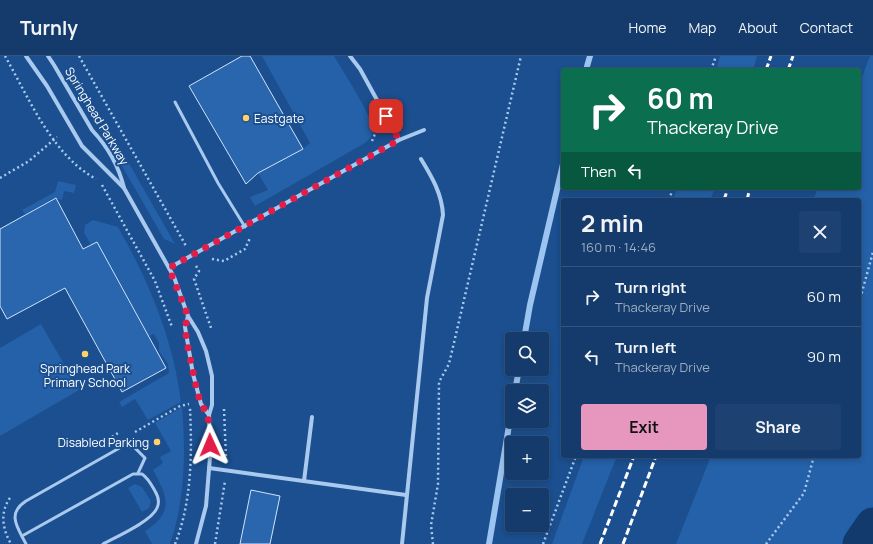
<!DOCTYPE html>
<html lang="en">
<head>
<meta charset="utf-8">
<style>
	:root { --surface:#143b6b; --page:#1d4271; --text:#f1f3f6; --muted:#9dadc1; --line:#33557e; --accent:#e797bd }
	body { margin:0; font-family:Manrope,sans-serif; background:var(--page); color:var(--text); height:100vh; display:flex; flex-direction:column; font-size:15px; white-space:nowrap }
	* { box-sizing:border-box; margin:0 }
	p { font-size:13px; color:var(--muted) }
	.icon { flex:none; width:22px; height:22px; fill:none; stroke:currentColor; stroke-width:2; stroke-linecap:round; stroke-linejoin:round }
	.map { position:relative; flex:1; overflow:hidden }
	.drawer { position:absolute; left:561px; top:142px; width:300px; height:260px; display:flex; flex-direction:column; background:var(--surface); border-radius:4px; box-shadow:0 2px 6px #0003,0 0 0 1px var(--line) }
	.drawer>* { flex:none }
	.top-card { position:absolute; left:561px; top:12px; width:300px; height:122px; border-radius:4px; box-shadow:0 2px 6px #0003,0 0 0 1px var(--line); background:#0b6e4f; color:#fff; overflow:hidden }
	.tools { position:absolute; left:505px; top:276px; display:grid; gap:8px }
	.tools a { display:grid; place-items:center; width:44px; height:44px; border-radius:4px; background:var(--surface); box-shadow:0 2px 6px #0003,0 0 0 1px var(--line); font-size:20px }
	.pin { position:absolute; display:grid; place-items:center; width:34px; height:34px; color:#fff; margin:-17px; border-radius:8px; box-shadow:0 2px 6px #0006 }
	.me { position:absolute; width:44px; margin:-22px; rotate:359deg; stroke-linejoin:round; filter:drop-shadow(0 0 3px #0008) }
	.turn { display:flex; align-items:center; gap:14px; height:84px; padding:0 20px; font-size:18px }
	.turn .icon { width:52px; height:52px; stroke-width:2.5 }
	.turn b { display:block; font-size:28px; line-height:34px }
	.then { display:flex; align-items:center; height:38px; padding:0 20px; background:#0003; gap:8px; font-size:15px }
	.round { display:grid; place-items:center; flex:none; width:42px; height:42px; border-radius:4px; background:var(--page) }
	.head { display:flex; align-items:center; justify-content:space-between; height:68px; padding:0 20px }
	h1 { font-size:24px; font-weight:700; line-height:30px }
	.cta { display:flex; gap:8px; margin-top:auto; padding:8px 20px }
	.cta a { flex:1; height:46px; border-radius:4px; background:var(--accent); color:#111; font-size:16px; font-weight:700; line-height:46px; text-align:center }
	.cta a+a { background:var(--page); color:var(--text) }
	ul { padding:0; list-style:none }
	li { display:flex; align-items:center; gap:12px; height:60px; padding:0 20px; border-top:1px solid var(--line) }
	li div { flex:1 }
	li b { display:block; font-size:15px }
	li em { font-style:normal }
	header { display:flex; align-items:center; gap:24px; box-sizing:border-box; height:56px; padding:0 20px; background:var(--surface); border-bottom:1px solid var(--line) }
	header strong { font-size:19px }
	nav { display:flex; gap:22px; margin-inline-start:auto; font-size:14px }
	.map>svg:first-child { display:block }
	.green { fill:#2461a8 }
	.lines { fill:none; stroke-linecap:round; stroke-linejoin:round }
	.stream { stroke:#9cc4f0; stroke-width:6 }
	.river { stroke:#123a6d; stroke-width:35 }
	.building { fill:#2a66ad; stroke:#cfe3fa }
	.path { stroke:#a9c9ee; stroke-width:2.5; stroke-dasharray:2 3; stroke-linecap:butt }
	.lane { stroke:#a9c9ee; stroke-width:3 }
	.street { stroke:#a9c9ee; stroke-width:4 }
	.rail { stroke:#fff; stroke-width:3; stroke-dasharray:7 3; stroke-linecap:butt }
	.route { stroke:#e11d48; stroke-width:7; stroke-dasharray:0 12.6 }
	.poi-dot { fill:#ffd166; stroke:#1b4f8f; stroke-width:1.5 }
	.labels { text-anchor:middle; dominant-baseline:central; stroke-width:4; stroke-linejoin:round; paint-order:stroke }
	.street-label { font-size:12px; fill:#fff; stroke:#1b4f8f }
	.poi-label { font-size:12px; fill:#fff; stroke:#1b4f8f; text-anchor:start }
</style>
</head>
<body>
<header>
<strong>Turnly</strong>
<nav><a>Home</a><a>Map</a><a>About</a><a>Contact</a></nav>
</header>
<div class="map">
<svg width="873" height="488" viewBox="0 0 873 488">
	<rect width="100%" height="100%" fill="#1b4f8f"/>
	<g class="green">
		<path d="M262 0H334C342 14 374 62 373 75 372 80 369 84 365 87L255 150 250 141 268 134 258 117 303 93 310 87Z"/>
		<polygon points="720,0 757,0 753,14 716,14"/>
		<polygon points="870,0 873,0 873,488 676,488 711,400 859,400 859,144 813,144 818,132 859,132 859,29"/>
		<polygon points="106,67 175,188 164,183 103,77 97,72"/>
		<polygon points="58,125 76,129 74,137 64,135 62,144 54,142 25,158 22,154 55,136"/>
		<polygon points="677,132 715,132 710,144 673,144"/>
		<path d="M93 164 118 171C149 226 173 282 181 346L148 364 135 343 122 351 119 346 169 317 168 308 159 295V287L154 278 149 280 97 186 91 189 84 177 85 169Z"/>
		<polygon points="41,268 79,334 0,380 0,292"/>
		<path d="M182 351C186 396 185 445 170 488H152L145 475C175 456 167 440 153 414L163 407 160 401 171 395 155 367Z"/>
		<polygon points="584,400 617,400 582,488 552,488"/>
		<polygon points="135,428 142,431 151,445 149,452 142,456 128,432"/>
	</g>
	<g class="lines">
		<g class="stream">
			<polyline points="586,14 590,0"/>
			<polyline points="524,283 530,249 563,108"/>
			<polyline points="515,335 519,313"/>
			<polyline points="489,488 512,352"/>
		</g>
		<polyline class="river" points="860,488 873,469"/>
	</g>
	<g class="building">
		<polygon points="242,0 250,0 303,93 258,117 246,128 189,30"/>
		<polygon points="56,142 83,193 97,186 166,312 122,336 65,232 7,263 0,250 0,173"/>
		<polygon points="251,434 280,440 270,488 240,488"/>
	</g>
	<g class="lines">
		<g class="path">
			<path d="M5 0C29 42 52 99 96 123"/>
			<polyline points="79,0 186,190"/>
			<polyline points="711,14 716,0"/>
			<polyline points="372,85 375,78 376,69"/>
			<polyline points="0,122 29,105 57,81"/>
			<polyline points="102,129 155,225 172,271"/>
			<polyline points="669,144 673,132"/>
			<polyline points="212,203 224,205 245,193 250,182"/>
			<polyline points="196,210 199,215 194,223 211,272"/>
			<polyline points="859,247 873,196"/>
			<polyline points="224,353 226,402"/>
			<polyline points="135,376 180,350 189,348"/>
			<polyline points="112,381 118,377"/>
			<path d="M10 442C0 456 2 472 11 488"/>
			<path d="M175 488C192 446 192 397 190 352"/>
			<polyline points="215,488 225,425"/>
			<polyline points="433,488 431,469 438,428 439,326 449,308 521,0"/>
			<polyline points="543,488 576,400"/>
			<polyline points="766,488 804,437 814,400"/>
		</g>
		<g class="lane">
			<polyline points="175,46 218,127 245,171"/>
			<path d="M22 480 133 418H142C148 422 151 428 155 435 158 440 160 446 157 452 152 465 116 481 103 488"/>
			<path d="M26 488C18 472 6 458 26 445L123 390 134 391 145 402 138 417"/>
		</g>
		<g class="street">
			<polyline points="26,0 47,30 82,90 124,132 174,221 188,260 198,276 206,295 212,320 212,349 209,359 210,401 206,450 196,488"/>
			<path d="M48 0 54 9 92 74C107 90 119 111 124 132"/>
			<polyline points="399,84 424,74"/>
			<polyline points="169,212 399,84 360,13 350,0"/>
			<polyline points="188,260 185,271 193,318 201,348 209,359"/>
			<polyline points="209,412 406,439"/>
			<polyline points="304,425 312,361"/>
			<path d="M402 488 427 242 443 159C442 138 432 121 421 103"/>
		</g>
		<g class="rail">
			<polyline points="766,14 771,0"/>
			<polyline points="788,14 793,0"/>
			<polyline points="724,144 728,132"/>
			<polyline points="747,144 750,132"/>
			<polyline points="600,488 634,400"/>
			<polyline points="623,488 656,400"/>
		</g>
	</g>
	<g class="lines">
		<polyline class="route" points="210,389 208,359 201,348 197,335 187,287 185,271 188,260 169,212 399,84 386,60"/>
	</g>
	<g class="poi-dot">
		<circle cx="246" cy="62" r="4"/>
		<circle cx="85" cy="298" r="4"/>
		<circle cx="157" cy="386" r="4"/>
	</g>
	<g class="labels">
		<g class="street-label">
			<text transform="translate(97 60) rotate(59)">Springhead Parkway</text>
		</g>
		<g class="poi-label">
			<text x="254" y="62">Eastgate</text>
			<text x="85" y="312" text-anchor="middle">Springhead Park<tspan x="85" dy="14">Primary School</tspan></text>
			<text x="149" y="386" text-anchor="end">Disabled Parking</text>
		</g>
	</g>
</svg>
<div class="tools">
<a><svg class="icon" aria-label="search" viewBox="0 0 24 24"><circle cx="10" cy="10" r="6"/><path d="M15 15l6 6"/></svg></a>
<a><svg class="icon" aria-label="layers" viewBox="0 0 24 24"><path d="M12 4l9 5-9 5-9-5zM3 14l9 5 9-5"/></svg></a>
<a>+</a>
<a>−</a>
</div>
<div class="pin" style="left:386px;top:60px;background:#d93025"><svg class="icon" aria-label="arrive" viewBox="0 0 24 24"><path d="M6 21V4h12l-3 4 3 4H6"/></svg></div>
<svg class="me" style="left:210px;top:389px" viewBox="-20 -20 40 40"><path d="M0-17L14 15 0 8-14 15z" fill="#e11d48" stroke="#fff" stroke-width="4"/></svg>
<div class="top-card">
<div class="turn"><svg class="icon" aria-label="right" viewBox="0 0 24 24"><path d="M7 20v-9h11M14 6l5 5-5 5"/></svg><div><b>60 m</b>Thackeray Drive</div></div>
<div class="then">Then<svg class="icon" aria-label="left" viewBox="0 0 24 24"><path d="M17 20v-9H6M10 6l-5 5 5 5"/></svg></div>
</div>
<section class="drawer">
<div class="head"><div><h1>2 min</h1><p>160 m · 14:46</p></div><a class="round"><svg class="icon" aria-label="close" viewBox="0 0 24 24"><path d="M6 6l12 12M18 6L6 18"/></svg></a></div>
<ul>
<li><svg class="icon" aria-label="right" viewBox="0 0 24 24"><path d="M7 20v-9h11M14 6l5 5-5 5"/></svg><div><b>Turn right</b><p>Thackeray Drive</p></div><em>60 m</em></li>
<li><svg class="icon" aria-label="left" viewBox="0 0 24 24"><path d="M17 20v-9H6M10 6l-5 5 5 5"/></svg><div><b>Turn left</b><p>Thackeray Drive</p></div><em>90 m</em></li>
</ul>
<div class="cta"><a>Exit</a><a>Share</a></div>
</section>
</div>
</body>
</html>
